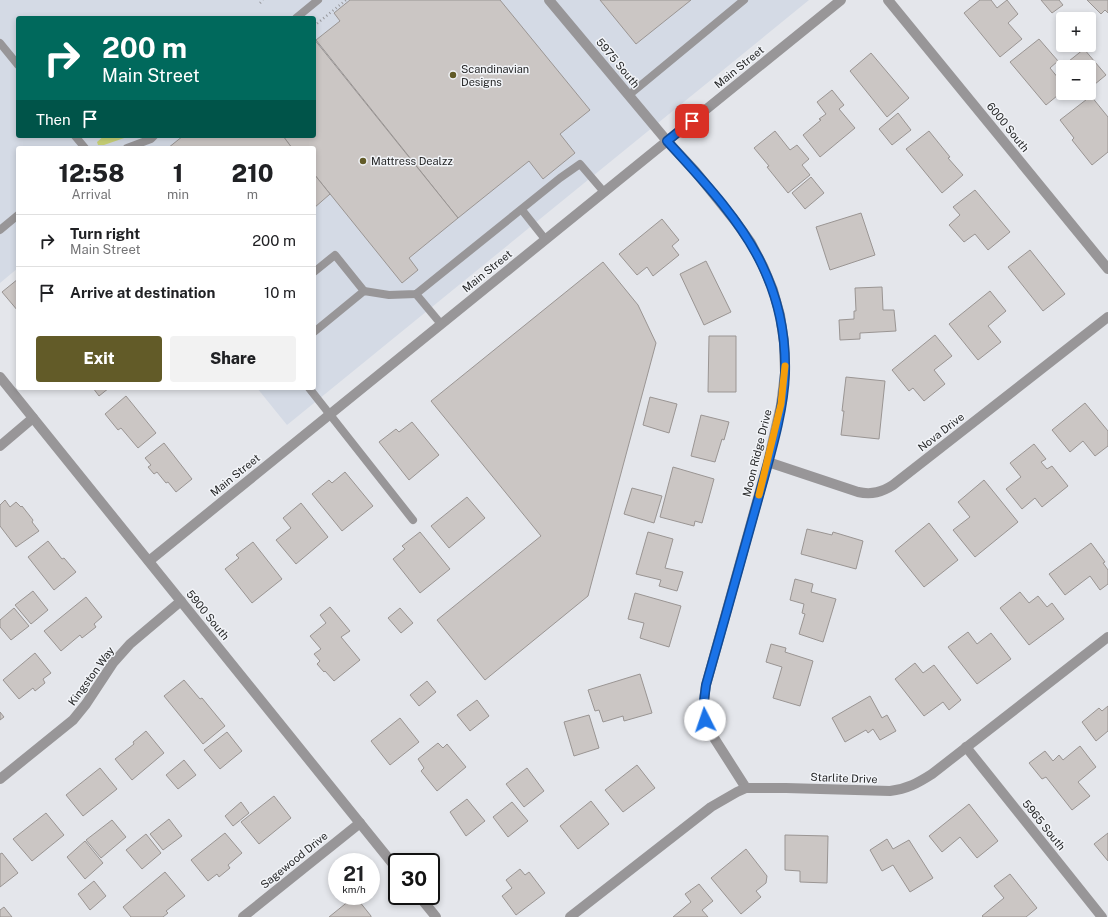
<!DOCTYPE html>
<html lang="en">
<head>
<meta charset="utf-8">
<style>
	:root { --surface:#fff; --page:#f2f2f2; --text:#202124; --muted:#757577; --line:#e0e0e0; --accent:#625b28 }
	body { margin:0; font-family:"Public Sans",sans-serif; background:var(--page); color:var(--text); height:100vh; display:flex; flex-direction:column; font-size:15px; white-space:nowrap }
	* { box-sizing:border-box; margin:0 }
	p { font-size:13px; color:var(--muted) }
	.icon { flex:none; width:22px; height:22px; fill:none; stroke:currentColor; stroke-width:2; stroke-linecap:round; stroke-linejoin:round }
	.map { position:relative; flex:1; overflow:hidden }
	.side { position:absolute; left:16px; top:146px; width:300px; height:244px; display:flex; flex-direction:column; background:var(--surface); border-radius:4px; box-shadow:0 2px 6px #0003 }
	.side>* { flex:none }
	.guide { position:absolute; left:16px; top:16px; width:300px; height:122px; border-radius:4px; box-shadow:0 2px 6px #0003; background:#00695c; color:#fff; overflow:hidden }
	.buttons { position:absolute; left:1056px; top:12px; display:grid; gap:8px }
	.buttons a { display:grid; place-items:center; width:40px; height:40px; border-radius:4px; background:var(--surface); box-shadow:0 2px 6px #0003; font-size:20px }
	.speed { position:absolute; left:328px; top:853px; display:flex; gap:8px; font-size:20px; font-weight:700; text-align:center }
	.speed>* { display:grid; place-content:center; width:52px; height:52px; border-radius:50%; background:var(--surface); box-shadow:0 2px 6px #0003; line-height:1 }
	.speed small { font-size:10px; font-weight:400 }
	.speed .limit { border:2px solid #111; border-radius:6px; background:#fff; color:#111 }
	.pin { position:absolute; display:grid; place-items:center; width:34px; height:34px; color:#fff; margin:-17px; border-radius:8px; box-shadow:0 2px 6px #0006 }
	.me { position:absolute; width:44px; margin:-22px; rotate:356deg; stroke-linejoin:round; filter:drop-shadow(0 0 3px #0008) }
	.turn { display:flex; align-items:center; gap:14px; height:84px; padding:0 20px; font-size:18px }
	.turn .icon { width:52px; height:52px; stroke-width:2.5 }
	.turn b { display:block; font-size:28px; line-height:34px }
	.then { display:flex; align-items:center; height:38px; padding:0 20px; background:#0003; gap:8px; font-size:15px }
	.eta { display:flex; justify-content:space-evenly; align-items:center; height:68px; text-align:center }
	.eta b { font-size:24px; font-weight:800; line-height:28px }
	.cta { display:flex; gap:8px; margin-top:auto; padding:8px 20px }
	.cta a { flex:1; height:46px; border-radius:4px; background:var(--accent); color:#fff; font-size:16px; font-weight:800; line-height:46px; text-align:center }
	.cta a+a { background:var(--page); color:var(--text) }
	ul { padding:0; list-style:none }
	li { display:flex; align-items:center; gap:12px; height:52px; padding:0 20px; border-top:1px solid var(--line) }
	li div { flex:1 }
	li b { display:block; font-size:15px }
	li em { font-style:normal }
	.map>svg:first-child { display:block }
	.built { fill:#d4dae5; fill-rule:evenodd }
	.green { fill:#cbd478 }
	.building { fill:#cbc6c4; stroke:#9a9593 }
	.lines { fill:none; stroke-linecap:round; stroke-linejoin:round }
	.path { stroke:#98999d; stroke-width:2.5; stroke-dasharray:1 3; stroke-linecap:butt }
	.service { stroke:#989698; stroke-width:8 }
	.minor { stroke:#989698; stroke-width:10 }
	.tertiary { stroke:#989698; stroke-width:10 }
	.route-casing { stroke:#114b97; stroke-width:10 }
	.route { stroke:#1a73e8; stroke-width:7 }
	.slow { stroke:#f59e0b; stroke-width:7 }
	.poi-dot { fill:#625b28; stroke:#f2f4f8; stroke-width:1.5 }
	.labels { text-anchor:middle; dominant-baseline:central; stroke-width:3; stroke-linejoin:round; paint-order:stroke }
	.street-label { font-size:11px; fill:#262728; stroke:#f2f4f8 }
	.poi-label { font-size:11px; fill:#262728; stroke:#f2f4f8; text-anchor:start }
</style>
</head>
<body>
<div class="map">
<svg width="1108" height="917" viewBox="0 0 1108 917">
	<rect width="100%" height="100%" fill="#e4e6eb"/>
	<path class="built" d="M0 0H809L287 425 257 388H314V148H18V268L0 283ZM18 18H314V136H18Z"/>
	<polygon class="green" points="104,136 113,136 114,138 117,136 130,136 104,145 98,145 97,142"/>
	<g class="building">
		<polygon points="350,0 500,0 590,110 560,134 575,153 543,179 529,161 458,218 316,40 340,21 334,13"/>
		<polygon points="600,0 691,0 636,44"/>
		<polygon points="980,0 991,0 997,8 1007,0 1018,14 1008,23 1022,39 1000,57 964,13"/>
		<polygon points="1041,0 1059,0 1063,5 1052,13"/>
		<polygon points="1087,0 1108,0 1108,13 1105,10 1101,14"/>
		<polygon points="314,39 458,218 409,258 418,270 402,283 314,174 314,148 292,148 283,136 314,136"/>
		<polygon points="1039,39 1058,61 1050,68 1063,84 1063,91 1046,105 1010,62"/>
		<polygon points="1084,49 1106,75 1089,89 1089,67 1065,67 1064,65"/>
		<polygon points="871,53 909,98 887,117 850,71"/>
		<polygon points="832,90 844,105 839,109 855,128 820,157 803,135 821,120 819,119 826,114 817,102"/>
		<polygon points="1091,96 1108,117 1108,152 1092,165 1072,140 1074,138 1060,120"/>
		<polygon points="898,113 911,130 892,145 879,129"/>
		<polygon points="775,131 790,150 797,145 809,159 802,165 810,175 788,193 767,167 769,166 754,148"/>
		<polygon points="929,131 950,157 948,158 963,175 942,193 906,149"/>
		<polygon points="183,136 283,136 292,148 168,148"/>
		<polygon points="314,174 330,194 314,208"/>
		<polygon points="811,177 824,193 805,209 792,193"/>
		<polygon points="975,190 1010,232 988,250 975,234 964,242 949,225 960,215 953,207"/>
		<polygon points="861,213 875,255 830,270 816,227"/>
		<polygon points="662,219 679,240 672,246 679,255 653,276 647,267 637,275 619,254"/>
		<polygon points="1030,250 1065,294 1043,311 1008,267"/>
		<polygon points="706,261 731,312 704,325 680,274"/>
		<polygon points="603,262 638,305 656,343 588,596 485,680 437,620 541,536 431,401"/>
		<polygon points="18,279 18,311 2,292"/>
		<polygon points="882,287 883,310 894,310 896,331 860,333 860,339 840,340 839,320 854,319 854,311 856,311 855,288"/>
		<polygon points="990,291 1006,311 988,326 1001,342 978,360 949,324"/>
		<polygon points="935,335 952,356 934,370 945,384 924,401 913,388 909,391 892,370"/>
		<polygon points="709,336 736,336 736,392 708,392"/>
		<polygon points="846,377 885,381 879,439 841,435 844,411 842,411"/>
		<polygon points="93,388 109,388 99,396"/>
		<polygon points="126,396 156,433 138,448 121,428 118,430 105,414"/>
		<polygon points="650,397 677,404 669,433 643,425"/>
		<polygon points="1085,403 1108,431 1108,446 1095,456 1083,441 1070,452 1052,430"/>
		<polygon points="701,415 729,422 724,440 722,439 715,462 691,456"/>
		<polygon points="412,422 439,455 409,480 379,442 396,429 399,432"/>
		<polygon points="164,443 192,479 176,492 168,482 166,483 157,472 154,474 148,467 151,465 145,458"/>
		<polygon points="1034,444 1046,459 1041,462 1047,469 1052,466 1068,486 1042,507 1035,498 1022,509 1006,489 1021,477 1010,463"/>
		<polygon points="673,467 714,479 702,523 695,521 694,526 660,517"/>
		<polygon points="345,472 373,506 342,531 312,494 329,480 332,483"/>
		<polygon points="984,480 1018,522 975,557 953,530 970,517 958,502"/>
		<polygon points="632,488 662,496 654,523 624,514"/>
		<polygon points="467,497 485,518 449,548 431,526"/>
		<polygon points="5,500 10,507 16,502 21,507 22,506 33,520 32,522 39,531 16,547 0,526 0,505"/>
		<polygon points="301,503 328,537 296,564 276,540 291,528 283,518"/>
		<polygon points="929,523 958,560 924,587 895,551"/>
		<polygon points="807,529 832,535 833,532 863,541 856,569 801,554"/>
		<polygon points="420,532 450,569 420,593 393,559 405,549 402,546"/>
		<polygon points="648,532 673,539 665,568 683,572 677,591 659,586 661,580 636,574"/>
		<polygon points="48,541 62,559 64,558 76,572 54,590 28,557"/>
		<polygon points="253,542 282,579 252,603 225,569 239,558 236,555"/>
		<polygon points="1091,543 1105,562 1103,563 1108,570 1108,584 1100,590 1090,576 1065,595 1049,574"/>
		<polygon points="795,579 813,584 811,592 836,599 823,642 799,634 805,614 802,613 804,604 790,600"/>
		<polygon points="33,591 48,610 31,624 15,605"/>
		<polygon points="1020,592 1029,603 1038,596 1047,607 1052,603 1064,619 1029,645 1000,608"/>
		<polygon points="635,593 681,606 669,647 640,638 644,623 628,619"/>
		<polygon points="86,597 102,617 94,624 96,627 82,638 80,635 61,651 44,631"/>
		<polygon points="330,607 350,631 341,637 360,660 334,681 325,671 324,672 317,664 320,661 314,654 321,649 310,636 326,623 320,615"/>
		<polygon points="14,608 29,626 11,640 0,627 0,620"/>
		<polygon points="400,608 413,623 401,633 388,618"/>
		<polygon points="968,632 977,644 991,633 1011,659 977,684 948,647"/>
		<polygon points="771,644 786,648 785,652 813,661 800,706 773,698 782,667 766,662"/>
		<polygon points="35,653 51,673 43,679 45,683 35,691 33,688 19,699 3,680"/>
		<polygon points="915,663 923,673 934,665 961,700 949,710 943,702 924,716 895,679"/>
		<polygon points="640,674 652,713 624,721 623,716 603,722 599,710 595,711 588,690"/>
		<polygon points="184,680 200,699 202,698 225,726 203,744 164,696"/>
		<polygon points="427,681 436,692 419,706 410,695"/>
		<polygon points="870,696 882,718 887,715 896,731 880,740 873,729 868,733 866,730 845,742 832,718"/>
		<polygon points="477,700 489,716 470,731 457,715"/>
		<polygon points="1108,706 1108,731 1096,741 1082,722 1099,708 1102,711"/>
		<polygon points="0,712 4,717 0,720"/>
		<polygon points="589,715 599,748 574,756 564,722"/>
		<polygon points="400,718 419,742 390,765 371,741"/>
		<polygon points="146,731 164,753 132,780 115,759 134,744 133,742"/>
		<polygon points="227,732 242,751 220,769 204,750"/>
		<polygon points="438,743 443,748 447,744 466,767 437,791 421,771 424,768 418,759"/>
		<polygon points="1080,746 1096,767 1078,782 1090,796 1072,810 1046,777 1042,779 1029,763 1045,751 1053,761 1059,755 1063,760"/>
		<polygon points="184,760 196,775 178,789 166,775"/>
		<polygon points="637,765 655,788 623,812 605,790"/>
		<polygon points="100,768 117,789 83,816 66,795"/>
		<polygon points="527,768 544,791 524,807 506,784"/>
		<polygon points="274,796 291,818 259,844 241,822"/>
		<polygon points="467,799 485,821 466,836 450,812"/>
		<polygon points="591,801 609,824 578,849 560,826"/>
		<polygon points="241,802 249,813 233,826 225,816"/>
		<polygon points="512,802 528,821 508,837 493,817"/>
		<polygon points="969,804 998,841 977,858 960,837 942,852 929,836"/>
		<polygon points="46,813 64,835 32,861 13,839"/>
		<polygon points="169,819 182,836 163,850 150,834"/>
		<polygon points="112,820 126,837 101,858 86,840"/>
		<polygon points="225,833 242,853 228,865 230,868 219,877 217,874 208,881 191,860"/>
		<polygon points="1108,833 1108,861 1094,844"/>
		<polygon points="146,834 161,853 142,869 126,850"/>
		<polygon points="785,835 828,836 827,883 800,882 800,871 785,870"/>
		<polygon points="887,839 893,849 909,840 933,878 910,892 893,865 882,871 870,850"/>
		<polygon points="85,841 103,863 85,879 67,857"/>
		<polygon points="746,849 767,876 766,883 756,891 761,897 741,914 711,878"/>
		<polygon points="2,853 18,873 0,887 0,854"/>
		<polygon points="520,869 525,875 529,872 545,893 516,915 502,896 512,888 506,880"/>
		<polygon points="165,872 185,896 166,911 168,913 163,917 131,917 123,907"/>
		<polygon points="1010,874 1037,908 1026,917 983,917 982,916 1004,898 994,886"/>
		<polygon points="94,881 106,896 90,910 78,894"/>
		<polygon points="699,884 713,901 702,910 708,917 673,917 691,902 685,894"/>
		<polygon points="355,896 371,916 371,917 329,917"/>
		<polygon points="4,907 12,917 0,917 0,910"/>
	</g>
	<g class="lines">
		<g class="path">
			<polyline points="260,3 263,0"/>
			<polyline points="314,26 346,0"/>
		</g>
		<g class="service">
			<polyline points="296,18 318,0"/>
			<polyline points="0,43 18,65"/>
			<polyline points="629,95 744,0"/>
			<polyline points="75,136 85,148"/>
			<polyline points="127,148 151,139 154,136"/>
			<polyline points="522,210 545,239"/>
			<polyline points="0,230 18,215"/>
			<polyline points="314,272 335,255 364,291"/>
			<polyline points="416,294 441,324"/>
			<polyline points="314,332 364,291 389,295 416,294 560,178 580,164 604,192"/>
			<polyline points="309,388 413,520"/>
		</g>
		<g class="minor">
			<path d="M549 0 667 141 695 171 736 222 751 243 763 266 773 290 780 315 784 342 785 373 781 405 768 462 706 685C703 702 703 714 709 730L746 788"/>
			<polyline points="888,0 1108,269"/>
			<polyline points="0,446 33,418"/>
			<path d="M768 462 858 492C872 495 882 492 893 485L1108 317"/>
			<polyline points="149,561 841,0"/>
			<polyline points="966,747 1102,917"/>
			<polyline points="0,779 73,720 86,704 113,663 130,644 181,601"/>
			<polyline points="243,917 360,823"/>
			<path d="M570 917 711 807 737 792 746 788H786L890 791C907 789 918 783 932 774L1108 637"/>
		</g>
		<g class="tertiary">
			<polyline points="0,377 397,869"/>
			<polyline points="419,896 436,917"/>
		</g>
	</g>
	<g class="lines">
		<defs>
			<path id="route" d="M692 121 667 141C700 177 741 220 762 265 778 298 786 336 785 373 784 412 769 459 759 496 741 560 724 622 706 685L703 709 705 720"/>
		</defs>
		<use href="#route" class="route-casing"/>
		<use href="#route" class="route"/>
		<polyline class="slow" points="759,495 781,404 785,366"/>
	</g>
	<g class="poi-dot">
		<circle cx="453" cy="75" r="4"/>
		<circle cx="363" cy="161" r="4"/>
	</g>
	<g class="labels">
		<g class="street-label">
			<text transform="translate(618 63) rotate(50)">5975 South</text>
			<text transform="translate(739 67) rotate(-39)">Main Street</text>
			<text transform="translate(1008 127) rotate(51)">6000 South</text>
			<text transform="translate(487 271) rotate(-39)">Main Street</text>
			<text transform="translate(941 432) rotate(-38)">Nova Drive</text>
			<text transform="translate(757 453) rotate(-76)">Moon Ridge Drive</text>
			<text transform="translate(235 475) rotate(-39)">Main Street</text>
			<text transform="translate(208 615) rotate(51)">5900 South</text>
			<text transform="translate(91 676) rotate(-54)">Kingston Way</text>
			<text transform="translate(844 778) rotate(2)">Starlite Drive</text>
			<text transform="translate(1044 825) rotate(51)">5965 South</text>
			<text transform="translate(294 860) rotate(-39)">Sagewood Drive</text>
		</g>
		<g class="poi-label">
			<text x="461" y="69">Scandinavian<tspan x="461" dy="13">Designs</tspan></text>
			<text x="371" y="161">Mattress Dealzz</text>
		</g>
	</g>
</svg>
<div class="buttons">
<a>+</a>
<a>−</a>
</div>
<div class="speed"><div>21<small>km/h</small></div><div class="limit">30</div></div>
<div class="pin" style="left:692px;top:121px;background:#d93025"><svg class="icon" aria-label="arrive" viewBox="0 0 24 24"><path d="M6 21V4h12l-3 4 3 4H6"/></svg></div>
<svg class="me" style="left:705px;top:720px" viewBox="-20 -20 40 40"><circle r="19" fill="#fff"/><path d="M0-13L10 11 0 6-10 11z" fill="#1a73e8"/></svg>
<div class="guide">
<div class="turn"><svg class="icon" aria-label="right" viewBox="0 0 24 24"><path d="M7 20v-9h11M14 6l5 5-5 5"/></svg><div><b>200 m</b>Main Street</div></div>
<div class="then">Then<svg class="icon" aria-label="arrive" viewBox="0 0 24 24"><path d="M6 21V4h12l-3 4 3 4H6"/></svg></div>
</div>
<section class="side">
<div class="eta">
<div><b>12:58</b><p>Arrival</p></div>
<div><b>1</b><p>min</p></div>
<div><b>210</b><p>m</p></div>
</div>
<ul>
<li><svg class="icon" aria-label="right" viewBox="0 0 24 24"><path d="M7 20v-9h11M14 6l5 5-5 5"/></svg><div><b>Turn right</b><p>Main Street</p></div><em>200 m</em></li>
<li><svg class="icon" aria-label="arrive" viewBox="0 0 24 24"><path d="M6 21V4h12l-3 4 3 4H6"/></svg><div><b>Arrive at destination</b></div><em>10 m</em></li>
</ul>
<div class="cta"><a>Exit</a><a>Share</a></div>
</section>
</div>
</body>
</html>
